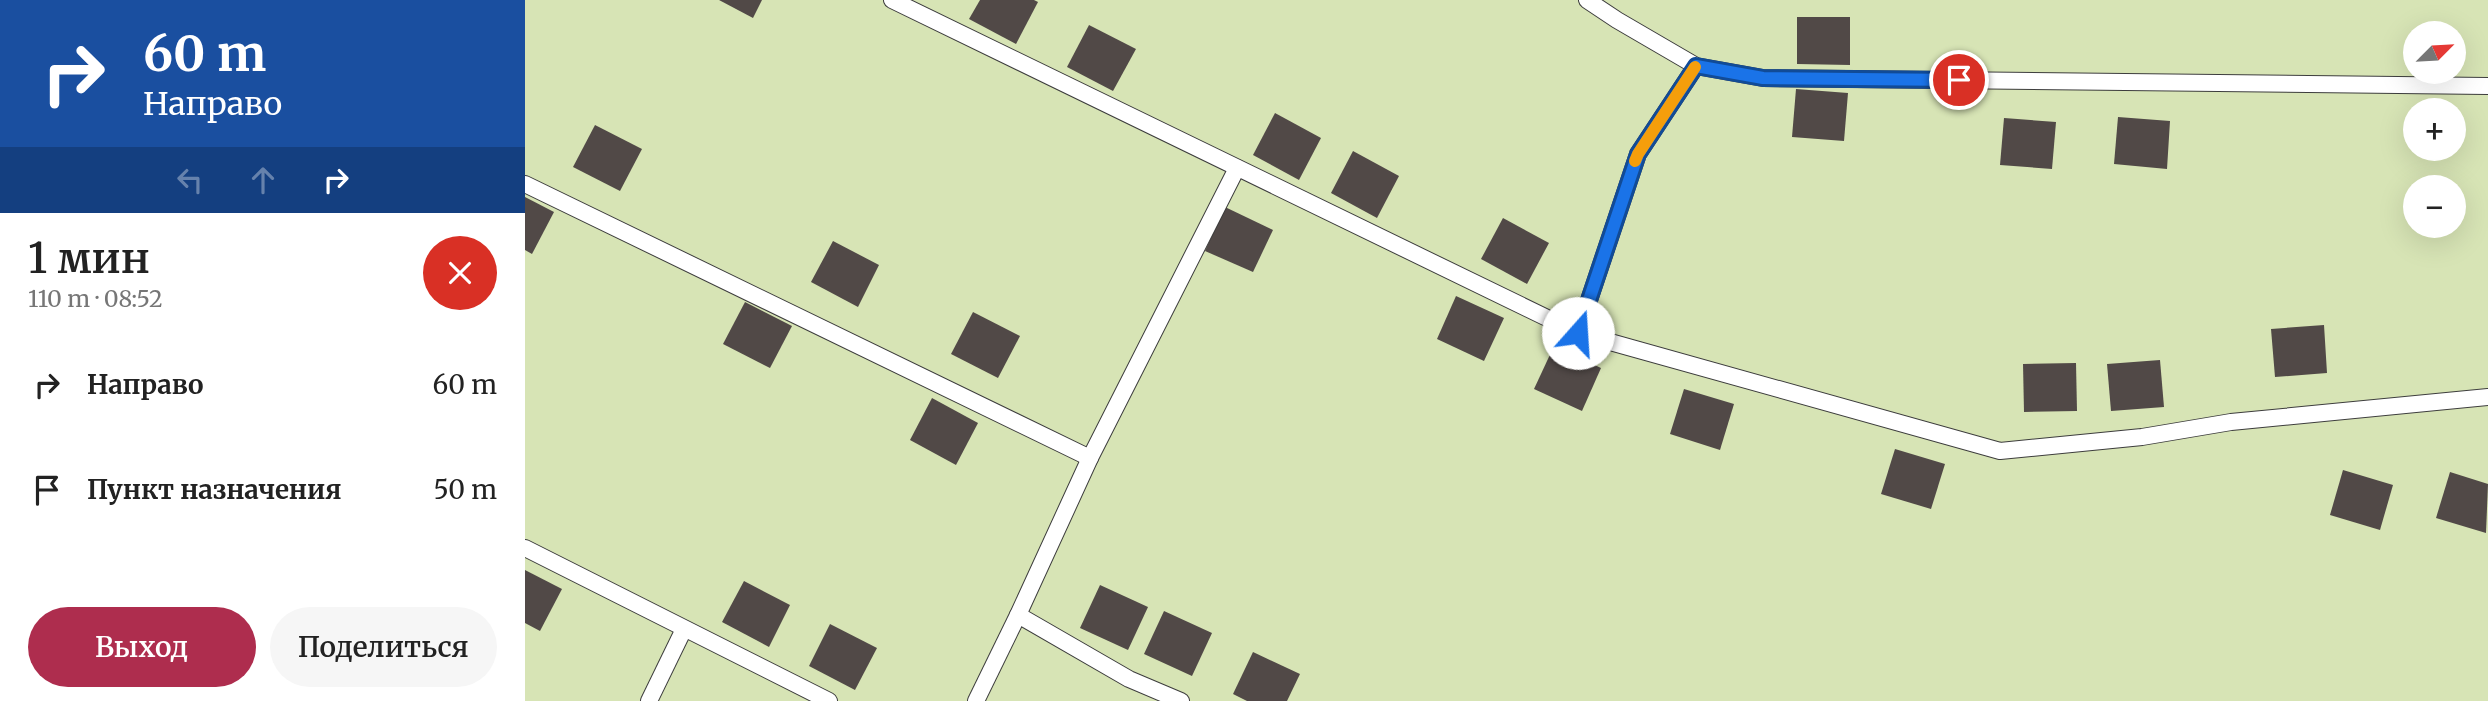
<!DOCTYPE html>
<html lang="ru">
<head>
<meta charset="utf-8">
<style>
	:root { --surface:#fff; --page:#f6f6f6; --text:#222; --muted:#767676; --accent:#ae2d4e }
	body { margin:0; font-family:Merriweather,serif; background:var(--page); color:var(--text); height:100vh; display:flex; flex-direction:column; font-size:26px; white-space:nowrap }
	* { box-sizing:border-box; margin:0 }
	p { font-size:23px; color:var(--muted) }
	.icon { flex:none; width:38px; height:38px; fill:none; stroke:currentColor; stroke-width:2; stroke-linecap:round; stroke-linejoin:round }
	.map { position:relative; flex:1; overflow:hidden }
	.sheet { display:flex; flex-direction:column; background:var(--surface); width:525px }
	.sheet>* { flex:none }
	.guide { background:#1a4fa0; color:#fff; overflow:hidden }
	.needle { width:46px; rotate:66deg }
	.fabs { position:absolute; left:1878px; top:21px; display:grid; gap:14px }
	.fabs a { display:grid; place-items:center; width:63px; height:63px; border-radius:50%; background:var(--surface); box-shadow:0 7px 28px #0002; font-size:35px }
	.pin { position:absolute; display:grid; place-items:center; width:60px; height:60px; color:#fff; margin:-30px; border:4px solid #fff; border-radius:50%; box-shadow:0 2px 7px #0007 }
	.me { position:absolute; width:77px; margin:-38px; rotate:19deg; stroke-linejoin:round; filter:drop-shadow(0 0 5px #0008) }
	.turn { display:flex; align-items:center; gap:24px; height:147px; padding:0 28px; font-size:32px }
	.turn .icon { width:91px; height:91px; stroke-width:2.5 }
	.turn b { display:block; font-size:49px; line-height:60px }
	.lanes { display:flex; align-items:center; height:66px; padding:0 28px; background:#0003; justify-content:center; gap:35px; direction:ltr }
	.lanes .off { opacity:.35 }
	.round { display:grid; place-items:center; flex:none; width:74px; height:74px; border-radius:37px; background:var(--page) }
	.head { display:flex; align-items:center; justify-content:space-between; height:119px; padding:0 28px }
	h1 { font-size:42px; font-weight:600; line-height:52px }
	.action { display:flex; gap:14px; margin-top:auto; padding:14px 28px }
	.action a { flex:1; height:80px; border-radius:42px; background:var(--accent); color:#fff; font-size:28px; font-weight:600; line-height:80px; text-align:center }
	.action a+a { background:var(--page); color:var(--text) }
	ul { padding:0; list-style:none }
	li { display:flex; align-items:center; gap:21px; height:105px; padding:0 28px }
	li div { flex:1 }
	li b { display:block; font-size:26px }
	li em { font-style:normal }
	main { display:flex; flex:1; min-height:0 }
	.map>svg:first-child { display:block }
	.green { fill:#d7e4b5; fill-rule:evenodd }
	.building { fill:#514947 }
	.lines { fill:none; stroke-linecap:round; stroke-linejoin:round }
	.lane-casing { stroke:#3d3d3d; stroke-width:18 }
	.lane { stroke:#fff; stroke-width:16 }
	.route-casing { stroke:#114b97; stroke-width:18 }
	.route { stroke:#1a73e8; stroke-width:12 }
	.slow { stroke:#f59e0b; stroke-width:12 }
</style>
</head>
<body>
<main>
<section class="sheet">
<div class="guide">
<div class="turn"><svg class="icon" aria-label="right" viewBox="0 0 24 24"><path d="M7 20v-9h11M14 6l5 5-5 5"/></svg><div><b>60 m</b>Направо</div></div>
<div class="lanes"><svg class="icon off" aria-label="left" viewBox="0 0 24 24"><path d="M17 20v-9H6M10 6l-5 5 5 5"/></svg><svg class="icon off" aria-label="ahead" viewBox="0 0 24 24"><path d="M12 20V5M6 11l6-6 6 6"/></svg><svg class="icon" aria-label="right" viewBox="0 0 24 24"><path d="M7 20v-9h11M14 6l5 5-5 5"/></svg></div>
</div>
<div class="head"><div><h1>1 мин</h1><p>110 m · 08:52</p></div><a class="round" style="background:#d93025;color:#fff"><svg class="icon" aria-label="close" viewBox="0 0 24 24"><path d="M6 6l12 12M18 6L6 18"/></svg></a></div>
<ul>
<li><svg class="icon" aria-label="right" viewBox="0 0 24 24"><path d="M7 20v-9h11M14 6l5 5-5 5"/></svg><div><b>Направо</b></div><em>60 m</em></li>
<li><svg class="icon" aria-label="arrive" viewBox="0 0 24 24"><path d="M6 21V4h12l-3 4 3 4H6"/></svg><div><b>Пункт назначения</b></div><em>50 m</em></li>
</ul>
<div class="action"><a>Выход</a><a>Поделиться</a></div>
</section>
<div class="map">
<svg width="1963" height="701" viewBox="0 0 1963 701">
	<rect width="100%" height="100%" fill="#fdf5e8"/>
	<path class="green" d="M0 0H1963V701H0ZM1890 33H1928V72H1890ZM1890 110H1928V149H1890ZM1890 187H1928V226H1890Z"/>
	<g class="building">
		<polygon points="194,0 237,0 228,18"/>
		<polygon points="455,0 509,0 513,2 491,44 444,19"/>
		<polygon points="1272,17 1325,17 1325,65 1272,64"/>
		<polygon points="564,25 611,49 588,91 542,67"/>
		<polygon points="1271,89 1323,93 1319,141 1267,137"/>
		<polygon points="750,113 796,138 774,180 728,155"/>
		<polygon points="1593,117 1645,121 1642,169 1589,164"/>
		<polygon points="1479,118 1531,122 1527,169 1475,165"/>
		<polygon points="70,125 117,149 95,191 48,167"/>
		<polygon points="828,151 874,176 852,218 806,193"/>
		<polygon points="0,197 29,212 7,254 0,250"/>
		<polygon points="700,207 748,230 728,272 680,251"/>
		<polygon points="978,218 1024,243 1002,284 956,259"/>
		<polygon points="308,241 354,265 333,307 286,282"/>
		<polygon points="931,296 979,318 959,361 912,339"/>
		<polygon points="220,302 267,326 245,368 198,344"/>
		<polygon points="448,312 495,336 473,378 426,354"/>
		<polygon points="1799,325 1802,373 1750,377 1746,329"/>
		<polygon points="1029,346 1076,368 1057,411 1009,389"/>
		<polygon points="1635,360 1639,407 1586,411 1582,364"/>
		<polygon points="1551,363 1552,411 1499,412 1498,364"/>
		<polygon points="1159,389 1209,404 1195,450 1145,434"/>
		<polygon points="407,398 453,423 431,465 385,440"/>
		<polygon points="1370,449 1420,464 1406,509 1356,494"/>
		<polygon points="1818,470 1868,485 1855,530 1805,515"/>
		<polygon points="1925,472 1963,484 1961,533 1911,518"/>
		<polygon points="0,570 37,589 15,631 0,623"/>
		<polygon points="219,581 265,605 244,647 197,622"/>
		<polygon points="575,585 623,607 603,650 555,628"/>
		<polygon points="639,611 687,633 667,676 619,654"/>
		<polygon points="305,624 352,648 330,690 284,666"/>
		<polygon points="728,652 775,674 762,701 722,701 708,694"/>
	</g>
	<g class="lines">
		<defs>
			<g id="lane">
				<polyline points="367,0 1053,333 1475,451 1617,437 1706,422 1963,397"/>
				<polyline points="1062,0 1092,20 1171,66 1238,78 1963,86"/>
				<polyline points="0,184 565,458"/>
				<polyline points="1053,333 1113,154 1171,66"/>
				<polyline points="0,548 304,701"/>
				<polyline points="124,701 159,629"/>
				<polyline points="451,701 493,615"/>
				<polyline points="656,701 604,679 493,615 565,458 712,168"/>
			</g>
		</defs>
		<use href="#lane" class="lane-casing"/>
		<use href="#lane" class="lane"/>
	</g>
	<g class="lines">
		<defs>
			<polyline id="route" points="1053,333 1113,154 1171,66 1238,78 1434,80"/>
		</defs>
		<use href="#route" class="route-casing"/>
		<use href="#route" class="route"/>
		<polyline class="slow" points="1110,161 1113,154 1170,67"/>
	</g>
</svg>
<div class="fabs">
<a><svg class="needle" viewBox="-14 -14 28 28"><path d="M0-13l5 13h-10z" fill="#e53935"/><path d="M0 13l5-13h-10z" fill="#767676"/></svg></a>
<a>+</a>
<a>−</a>
</div>
<div class="pin" style="left:1434px;top:80px;background:#d93025"><svg class="icon" aria-label="arrive" viewBox="0 0 24 24"><path d="M6 21V4h12l-3 4 3 4H6"/></svg></div>
<svg class="me" style="left:1053px;top:333px" viewBox="-20 -20 40 40"><circle r="19" fill="#fff"/><path d="M0-13L10 11 0 6-10 11z" fill="#1a73e8"/></svg>
</div>
</main>
</body>
</html>
